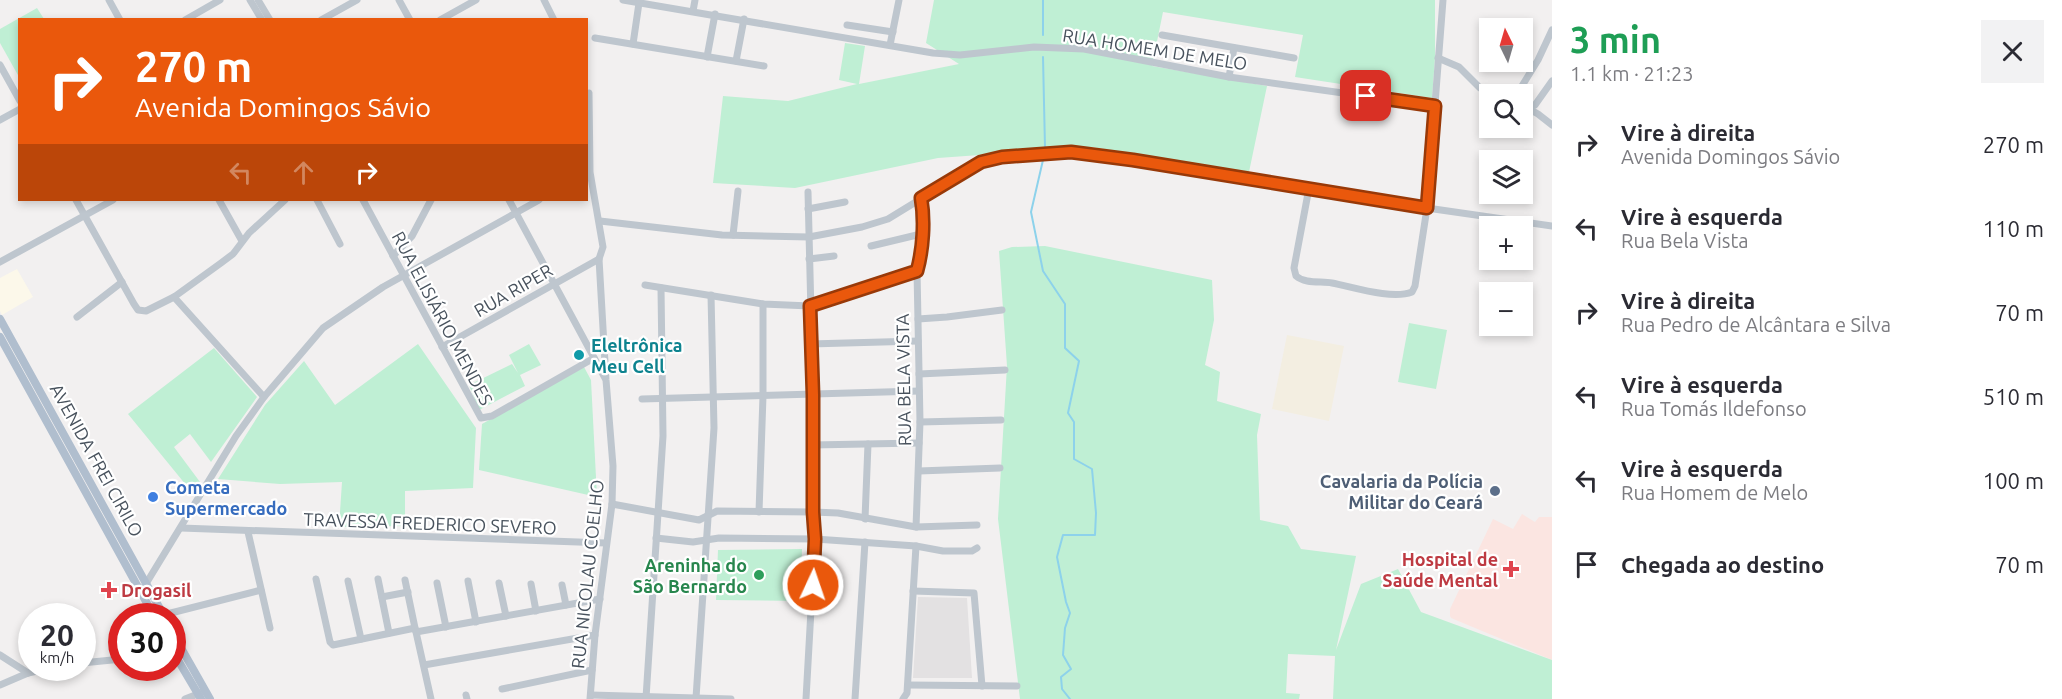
<!DOCTYPE html>
<html lang="pt">
<head>
<meta charset="utf-8">
<style>
	:root { --surface:#fff; --page:#f2f2f3; --text:#2b2b33; --muted:#7c7c81 }
	body { margin:0; font-family:Ubuntu,sans-serif; background:var(--page); color:var(--text); height:100vh; display:flex; flex-direction:column; font-size:22px; white-space:nowrap }
	* { box-sizing:border-box; margin:0 }
	p { font-size:20px; color:var(--muted) }
	.icon { flex:none; width:33px; height:33px; fill:none; stroke:currentColor; stroke-width:2; stroke-linecap:round; stroke-linejoin:round }
	.map { position:relative; flex:1; overflow:hidden }
	.panel { display:flex; flex-direction:column; background:var(--surface); width:510px }
	.panel>* { flex:none }
	.guide { position:absolute; left:18px; top:18px; width:570px; height:183px; border-radius:0px; box-shadow:0 3px 9px #0003; background:#ea580c; color:#fff; overflow:hidden }
	.needle { width:39px; rotate:355deg }
	.tools { position:absolute; left:1479px; top:18px; display:grid; gap:12px }
	.tools a { display:grid; place-items:center; width:54px; height:54px; border-radius:0px; background:var(--surface); box-shadow:0 3px 9px #0003; font-size:30px }
	.speed { position:absolute; left:18px; top:603px; display:flex; gap:12px; font-size:30px; font-weight:700; text-align:center }
	.speed>* { display:grid; place-content:center; width:78px; height:78px; border-radius:50%; background:var(--surface); box-shadow:0 3px 9px #0003; line-height:1 }
	.speed small { font-size:15px; font-weight:400 }
	.speed .limit { border:9px solid #d22; background:#fff; color:#111 }
	.pin { position:absolute; display:grid; place-items:center; width:51px; height:51px; color:#fff; margin:-26px; border-radius:12px; box-shadow:0 3px 9px #0006 }
	.me { position:absolute; width:66px; margin:-33px; rotate:3deg; stroke-linejoin:round; filter:drop-shadow(0 0 4px #0008) }
	.turn { display:flex; align-items:center; gap:21px; height:126px; padding:0 18px; font-size:27px }
	.turn .icon { width:78px; height:78px; stroke-width:2.5 }
	.turn b { display:block; font-size:42px; line-height:51px }
	.lanes { display:flex; align-items:center; height:57px; padding:0 18px; background:#0003; justify-content:center; gap:30px; direction:ltr }
	.lanes .off { opacity:.35 }
	.round { display:grid; place-items:center; flex:none; width:63px; height:63px; border-radius:0px; background:var(--page) }
	.overview { display:flex; align-items:center; justify-content:space-between; height:102px; padding:0 18px }
	h1 { font-size:36px; font-weight:700; line-height:45px; color:#1e9e55 }
	ul { padding:0; list-style:none }
	li { display:flex; align-items:center; gap:18px; height:84px; padding:0 18px }
	li div { flex:1 }
	li b { display:block; font-size:22px }
	li em { font-style:normal }
	main { display:flex; flex:1; min-height:0 }
	.map>svg:first-child { display:block }
	.commercial { fill:#fcf8ea }
	.education { fill:#e3e1e2 }
	.medical { fill:#fbe5e1 }
	.green { fill:#bfefd4 }
	.sand { fill:#f3eee1 }
	.lines { fill:none; stroke-linecap:round; stroke-linejoin:round }
	.stream { stroke:#8dd2eb; stroke-width:2 }
	.minor { stroke:#bec6ce; stroke-width:7 }
	.major { stroke:#b0bece; stroke-width:8 }
	.route-casing { stroke:#983908; stroke-width:15 }
	.route { stroke:#ea580c; stroke-width:10 }
	.culture-dot { fill:#0f9aa8; stroke:#fff; stroke-width:2 }
	.service-dot { fill:#5c6f8a; stroke:#fff; stroke-width:2 }
	.shop-dot { fill:#3f7fe0; stroke:#fff; stroke-width:2 }
	.health-dot { fill:#e0444e; stroke:#fff; stroke-width:2 }
	.leisure-dot { fill:#2e9e5b; stroke:#fff; stroke-width:2 }
	.labels { text-anchor:middle; dominant-baseline:central; stroke-width:4.5; stroke-linejoin:round; paint-order:stroke }
	.street-label { font-size:18px; fill:#48525d; stroke:#fff }
	.culture-label { font-size:18px; font-weight:bold; fill:#0d838f; stroke:#fff; text-anchor:start }
	.service-label { font-size:18px; font-weight:bold; fill:#4e5e75; stroke:#fff; text-anchor:end }
	.shop-label { font-size:18px; font-weight:bold; fill:#366cbe; stroke:#fff; text-anchor:start }
	.health-label { font-size:18px; font-weight:bold; fill:#be3a42; stroke:#fff; text-anchor:end }
	.leisure-label { font-size:18px; font-weight:bold; fill:#27864d; stroke:#fff; text-anchor:end }
</style>
</head>
<body>
<main>
<div class="map">
<svg width="1552" height="699" viewBox="0 0 1552 699">
	<rect width="100%" height="100%" fill="#f2f0f0"/>
	<polygon class="commercial" points="17,269 33,297 2,315 0,311 0,278"/>
	<polygon class="education" points="918,597 967,598 972,678 913,678"/>
	<polygon class="medical" points="1522,514 1535,522 1539,517 1552,517 1552,660 1451,618 1450,616 1450,609 1493,519 1513,529"/>
	<g class="green">
		<polygon points="934,0 1435,0 1435,58 1432,98 1295,77 1303,35 1163,12 1152,66 1267,86 1249,172 1091,147 938,158 795,188 713,183 723,96 788,101 857,84 839,80 845,43 865,46 859,84 959,64 926,43"/>
		<polygon points="37,8 44,19 20,20 19,77 0,43 0,29"/>
		<polygon points="1045,246 1212,280 1214,320 1205,365 1220,372 1217,401 1261,414 1257,435 1260,520 1288,526 1301,549 1356,556 1336,650 1361,584 1398,569 1421,612 1552,660 1552,699 1333,699 1335,656 1288,654 1286,693 1300,694 1299,699 1020,699 998,519 1007,366 999,251 1012,247"/>
		<polygon points="1409,323 1447,330 1436,389 1398,382"/>
		<polygon points="418,344 476,428 473,488 405,491 405,526 339,527 342,482 280,484 218,479 265,405 304,361 335,405"/>
		<polygon points="529,344 541,365 520,375 525,386 479,410 469,385 512,364 518,373 509,355"/>
		<polygon points="214,348 257,397 211,462 190,434 174,447 200,482 193,494 188,484 186,485 128,414"/>
		<polygon points="584,367 591,380 597,497 479,470 482,424"/>
		<polygon points="802,549 800,601 716,600 718,550"/>
	</g>
	<polygon class="sand" points="1287,335 1344,346 1329,421 1272,409"/>
	<g class="lines">
		<g class="stream">
			<polyline points="1043,35 1043,0"/>
			<polyline points="1043,57 1045,148"/>
			<polyline points="1043,160 1031,212 1043,271 1065,304 1065,348 1079,361 1068,413 1074,422 1074,459 1092,469 1096,513 1095,535 1063,535 1057,557 1066,602 1070,613 1065,628 1063,655 1071,669 1061,677 1062,689 1070,699"/>
		</g>
		<g class="minor">
			<polyline points="109,0 120,20"/>
			<polyline points="250,0 262,20"/>
			<polyline points="258,0 270,20"/>
			<polyline points="399,0 410,20"/>
			<polyline points="544,0 554,20"/>
			<polyline points="623,0 933,53 960,55 1034,47 1084,49 1229,77 1435,106"/>
			<polyline points="693,11 695,0"/>
			<polyline points="185,20 220,0"/>
			<polyline points="321,20 357,0"/>
			<polyline points="440,20 476,0"/>
			<polyline points="847,25 893,32"/>
			<polyline points="1162,35 1294,58"/>
			<polyline points="595,38 764,66"/>
			<polyline points="633,44 639,3"/>
			<polyline points="890,45 899,0"/>
			<polyline points="707,57 715,14"/>
			<polyline points="1438,58 1459,67 1480,88 1495,94"/>
			<polyline points="736,61 744,19"/>
			<polyline points="0,65 20,101"/>
			<polyline points="1229,77 1234,48"/>
			<polyline points="586,94 589,93 590,172 603,247 599,259 606,380 613,466 612,504 595,635 590,699"/>
			<polyline points="1517,94 1538,60 1552,30"/>
			<polyline points="1522,105 1538,114 1552,125"/>
			<polyline points="1535,105 1552,81"/>
			<polyline points="0,120 20,109"/>
			<path d="M1309 188 1294 268 1296 276C1305 284 1321 281 1332 283 1353 287 1392 300 1412 292L1415 286 1427 208 1443 0"/>
			<polyline points="76,200 134,304 138,310 146,311 174,297 221,263 233,254 249,233 285,200"/>
			<polyline points="219,200 242,241"/>
			<polyline points="317,200 340,244"/>
			<polyline points="363,200 481,418 492,416 594,358"/>
			<polyline points="509,200 605,378"/>
			<polyline points="808,209 845,202"/>
			<polyline points="600,221 722,235 809,237 862,227 888,219 981,162 1002,157 1071,152 1133,160 1427,208 1552,226"/>
			<polyline points="733,235 738,191"/>
			<polyline points="871,246 921,234"/>
			<polyline points="393,256 412,236 431,200"/>
			<polyline points="809,259 834,256"/>
			<polyline points="0,262 113,200"/>
			<polyline points="645,285 763,304 810,306 917,271"/>
			<polyline points="174,297 264,397"/>
			<polyline points="77,317 122,282"/>
			<polyline points="918,319 947,317 1002,310"/>
			<polyline points="810,344 918,341"/>
			<polyline points="442,347 599,259"/>
			<polyline points="919,374 1005,370"/>
			<polyline points="642,399 919,391"/>
			<polyline points="920,422 1001,420"/>
			<polyline points="812,445 919,443"/>
			<polyline points="919,471 1000,468"/>
			<polyline points="612,504 699,520 717,511 813,512 838,513 916,527 977,525"/>
			<polyline points="759,512 763,396 763,304"/>
			<polyline points="865,519 868,444"/>
			<path d="M916 527 920 422 917 271C923 249 925 221 921 198"/>
			<polyline points="181,528 606,543"/>
			<polyline points="248,532 270,628"/>
			<polyline points="656,538 693,542 719,538 815,539 916,546 943,551 972,551 977,548"/>
			<polyline points="316,579 330,642 333,645 415,628 416,632 600,599"/>
			<polyline points="378,579 389,633"/>
			<polyline points="405,580 415,628"/>
			<polyline points="348,581 361,639"/>
			<polyline points="468,581 476,622"/>
			<polyline points="437,583 446,627"/>
			<polyline points="499,583 506,616"/>
			<polyline points="531,584 536,611"/>
			<polyline points="562,585 566,605"/>
			<polyline points="144,587 236,436 264,397 323,328 383,287 539,200"/>
			<polyline points="913,591 974,593 982,686"/>
			<polyline points="382,597 408,592"/>
			<polyline points="163,615 261,590"/>
			<polyline points="416,632 431,699"/>
			<polyline points="0,655 28,673"/>
			<polyline points="82,663 122,659"/>
			<polyline points="424,665 595,635"/>
			<polyline points="0,685 28,673 51,668"/>
			<polyline points="908,685 1017,686"/>
			<polyline points="502,689 592,670"/>
			<polyline points="466,695 467,699"/>
			<polyline points="591,695 731,699"/>
			<polyline points="646,698 663,436 661,288"/>
			<polyline points="696,698 714,428 711,295"/>
			<polyline points="185,699 203,692"/>
			<polyline points="806,699 815,539 813,512 813,395 808,192"/>
			<polyline points="855,699 865,542"/>
			<polyline points="903,699 907,693 916,546"/>
		</g>
		<g class="major">
			<polyline points="0,319 164,616"/>
			<polyline points="0,337 154,616"/>
			<polyline points="172,632 210,699"/>
			<polyline points="172,650 201,699"/>
		</g>
	</g>
	<g class="lines">
		<defs>
			<path id="route" d="M813 585 815 539 813 512V395L810 306 917 271C923 249 925 221 921 198L981 162 1002 157 1071 152 1133 160 1427 208 1435 106 1366 96"/>
		</defs>
		<use href="#route" class="route-casing"/>
		<use href="#route" class="route"/>
	</g>
	<circle class="culture-dot" cx="579" cy="355" r="6"/>
	<circle class="service-dot" cx="1495" cy="491" r="6"/>
	<circle class="shop-dot" cx="153" cy="497" r="6"/>
	<g class="health-dot">
		<path d="M1508 560h6v6h6v6h-6v6h-6v-6h-6v-6h6z"/>
		<path d="M106 581h6v6h6v6h-6v6h-6v-6h-6v-6h6z"/>
	</g>
	<circle class="leisure-dot" cx="759" cy="575" r="6"/>
	<g class="labels">
		<g class="street-label">
			<text transform="translate(1155 49) rotate(9)">RUA HOMEM DE MELO</text>
			<text transform="translate(513 290) rotate(-30)">RUA RIPER</text>
			<text transform="translate(443 318) rotate(62)">RUA ELISIÁRIO MENDES</text>
			<text transform="translate(903 380) rotate(-91)">RUA BELA VISTA</text>
			<text transform="translate(97 460) rotate(61)">AVENIDA FREI CIRILO</text>
			<text transform="translate(430 523) rotate(2)">TRAVESSA FREDERICO SEVERO</text>
			<text transform="translate(587 574) rotate(-84)">RUA NICOLAU COELHO</text>
		</g>
		<g class="culture-label">
			<text x="591" y="345">Eleltrônica<tspan x="591" dy="21">Meu Cell</tspan></text>
		</g>
		<g class="service-label">
			<text x="1483" y="481">Cavalaria da Polícia<tspan x="1483" dy="21">Militar do Ceará</tspan></text>
		</g>
		<g class="shop-label">
			<text x="165" y="487">Cometa<tspan x="165" dy="21">Supermercado</tspan></text>
		</g>
		<g class="health-label">
			<text x="1498" y="559">Hospital de<tspan x="1498" dy="21">Saúde Mental</tspan></text>
			<text x="121" y="590" text-anchor="start">Drogasil</text>
		</g>
		<g class="leisure-label">
			<text x="747" y="565">Areninha do<tspan x="747" dy="21">São Bernardo</tspan></text>
		</g>
	</g>
</svg>
<div class="tools">
<a><svg class="needle" viewBox="-14 -14 28 28"><path d="M0-13l5 13h-10z" fill="#e53935"/><path d="M0 13l5-13h-10z" fill="#7c7c81"/></svg></a>
<a><svg class="icon" aria-label="search" viewBox="0 0 24 24"><circle cx="10" cy="10" r="6"/><path d="M15 15l6 6"/></svg></a>
<a><svg class="icon" aria-label="layers" viewBox="0 0 24 24"><path d="M12 4l9 5-9 5-9-5zM3 14l9 5 9-5"/></svg></a>
<a>+</a>
<a>−</a>
</div>
<div class="speed"><div>20<small>km/h</small></div><div class="limit">30</div></div>
<div class="pin" style="left:1366px;top:96px;background:#d93025"><svg class="icon" aria-label="arrive" viewBox="0 0 24 24"><path d="M6 21V4h12l-3 4 3 4H6"/></svg></div>
<svg class="me" style="left:813px;top:585px" viewBox="-20 -20 40 40"><circle r="17" fill="#ea580c" stroke="#fff" stroke-width="3"/><path d="M0-11L8 9 0 5-8 9z" fill="#fff"/></svg>
<div class="guide">
<div class="turn"><svg class="icon" aria-label="right" viewBox="0 0 24 24"><path d="M7 20v-9h11M14 6l5 5-5 5"/></svg><div><b>270 m</b>Avenida Domingos Sávio</div></div>
<div class="lanes"><svg class="icon off" aria-label="left" viewBox="0 0 24 24"><path d="M17 20v-9H6M10 6l-5 5 5 5"/></svg><svg class="icon off" aria-label="ahead" viewBox="0 0 24 24"><path d="M12 20V5M6 11l6-6 6 6"/></svg><svg class="icon" aria-label="right" viewBox="0 0 24 24"><path d="M7 20v-9h11M14 6l5 5-5 5"/></svg></div>
</div>
</div>
<section class="panel">
<div class="overview"><div><h1>3 min</h1><p>1.1 km · 21:23</p></div><a class="round"><svg class="icon" aria-label="close" viewBox="0 0 24 24"><path d="M6 6l12 12M18 6L6 18"/></svg></a></div>
<ul>
<li><svg class="icon" aria-label="right" viewBox="0 0 24 24"><path d="M7 20v-9h11M14 6l5 5-5 5"/></svg><div><b>Vire à direita</b><p>Avenida Domingos Sávio</p></div><em>270 m</em></li>
<li><svg class="icon" aria-label="left" viewBox="0 0 24 24"><path d="M17 20v-9H6M10 6l-5 5 5 5"/></svg><div><b>Vire à esquerda</b><p>Rua Bela Vista</p></div><em>110 m</em></li>
<li><svg class="icon" aria-label="right" viewBox="0 0 24 24"><path d="M7 20v-9h11M14 6l5 5-5 5"/></svg><div><b>Vire à direita</b><p>Rua Pedro de Alcântara e Silva</p></div><em>70 m</em></li>
<li><svg class="icon" aria-label="left" viewBox="0 0 24 24"><path d="M17 20v-9H6M10 6l-5 5 5 5"/></svg><div><b>Vire à esquerda</b><p>Rua Tomás Ildefonso</p></div><em>510 m</em></li>
<li><svg class="icon" aria-label="left" viewBox="0 0 24 24"><path d="M17 20v-9H6M10 6l-5 5 5 5"/></svg><div><b>Vire à esquerda</b><p>Rua Homem de Melo</p></div><em>100 m</em></li>
<li><svg class="icon" aria-label="arrive" viewBox="0 0 24 24"><path d="M6 21V4h12l-3 4 3 4H6"/></svg><div><b>Chegada ao destino</b></div><em>70 m</em></li>
</ul>
</section>
</main>
</body>
</html>
